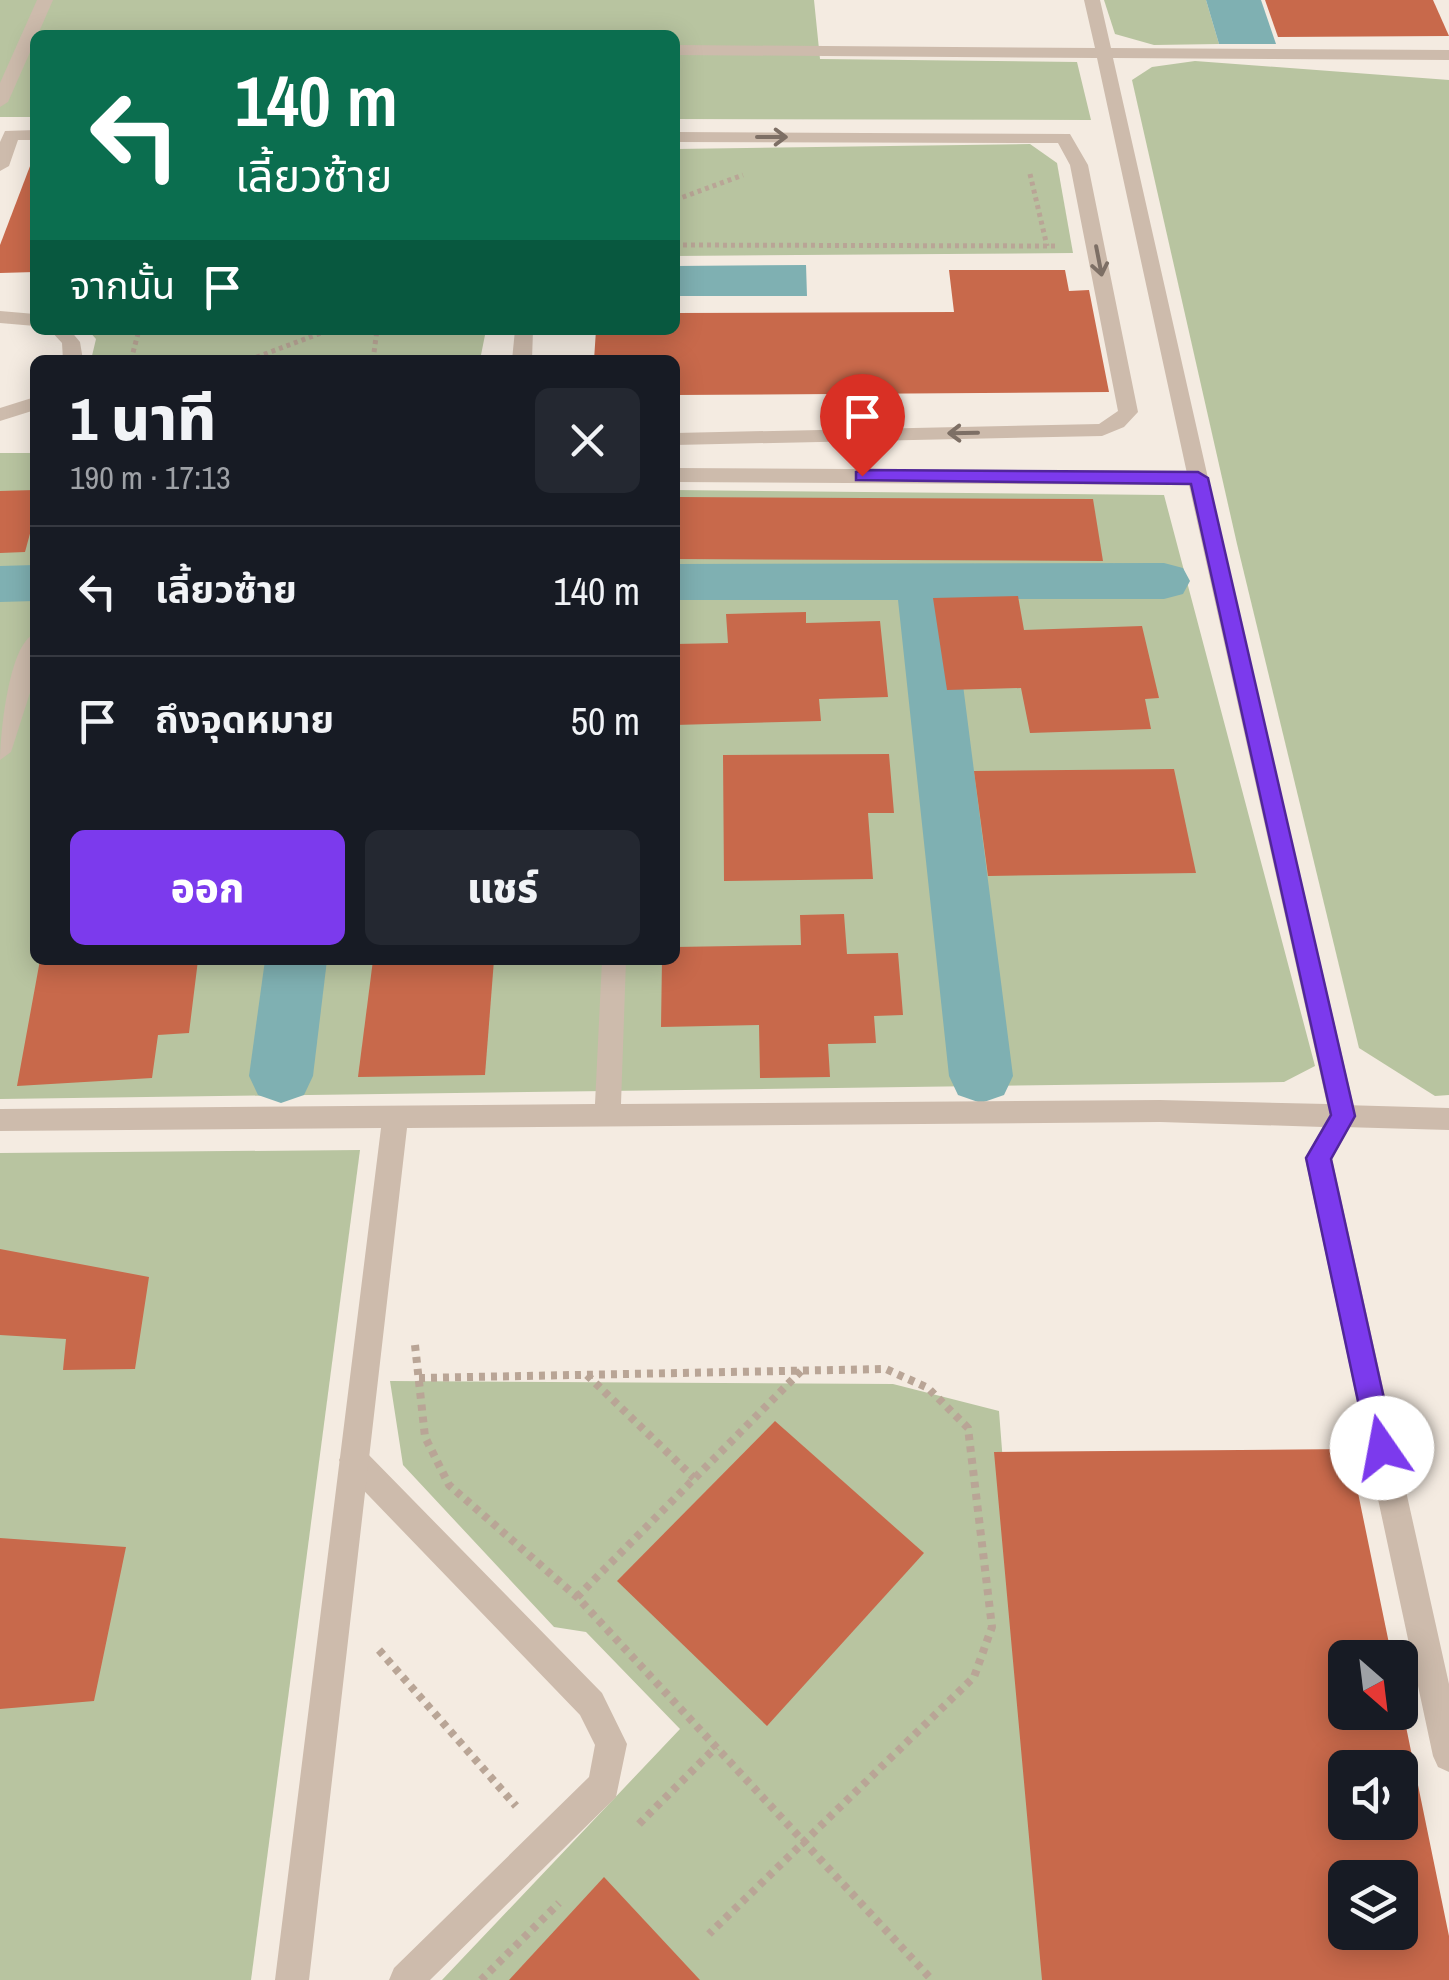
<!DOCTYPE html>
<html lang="th">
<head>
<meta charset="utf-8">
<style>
	:root { --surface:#171b24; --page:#242831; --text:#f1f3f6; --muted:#9ea1a6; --line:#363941; --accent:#7c3aed }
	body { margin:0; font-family:"Archivo Narrow","Noto Sans Thai",sans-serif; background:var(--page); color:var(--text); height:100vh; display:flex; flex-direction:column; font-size:38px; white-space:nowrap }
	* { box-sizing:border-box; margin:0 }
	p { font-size:32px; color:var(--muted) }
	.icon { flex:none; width:55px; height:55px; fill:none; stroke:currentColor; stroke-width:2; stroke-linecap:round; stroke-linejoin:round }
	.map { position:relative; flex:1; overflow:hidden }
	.panel { position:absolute; left:30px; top:355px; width:650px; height:610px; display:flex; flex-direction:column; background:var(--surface); border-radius:15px; box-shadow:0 5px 25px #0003 }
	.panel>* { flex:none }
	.top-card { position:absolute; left:30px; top:30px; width:650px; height:305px; border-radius:15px; box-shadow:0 5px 25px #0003; background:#0b6e4f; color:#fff; overflow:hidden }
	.needle { width:65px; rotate:152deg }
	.tools { position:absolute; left:1328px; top:1640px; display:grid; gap:20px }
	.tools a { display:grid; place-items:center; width:90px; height:90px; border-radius:15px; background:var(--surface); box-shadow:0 5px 25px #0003; font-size:50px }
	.pin { position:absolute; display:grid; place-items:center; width:85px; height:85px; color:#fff; margin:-102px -42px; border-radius:50% 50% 50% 0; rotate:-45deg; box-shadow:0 0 10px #0007 }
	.pin .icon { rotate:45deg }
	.me { position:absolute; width:110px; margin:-55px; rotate:348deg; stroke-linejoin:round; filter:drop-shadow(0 0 8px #0008) }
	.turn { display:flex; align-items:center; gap:35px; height:210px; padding:0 40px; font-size:45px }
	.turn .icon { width:130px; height:130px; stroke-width:2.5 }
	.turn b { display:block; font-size:70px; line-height:85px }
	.then { display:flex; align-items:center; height:95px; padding:0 40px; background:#0003; gap:20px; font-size:38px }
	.round { display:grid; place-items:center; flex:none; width:105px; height:105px; border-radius:15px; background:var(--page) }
	.overview { display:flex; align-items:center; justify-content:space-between; height:170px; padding:0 40px }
	h1 { font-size:60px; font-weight:800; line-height:75px }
	.primary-button { display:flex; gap:20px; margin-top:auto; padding:20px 40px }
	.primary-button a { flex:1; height:115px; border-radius:15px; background:var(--accent); color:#fff; font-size:40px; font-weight:800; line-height:115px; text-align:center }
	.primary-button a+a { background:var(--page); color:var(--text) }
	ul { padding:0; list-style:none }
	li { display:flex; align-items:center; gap:30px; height:130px; padding:0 40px; border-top:2px solid var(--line) }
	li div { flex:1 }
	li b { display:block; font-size:38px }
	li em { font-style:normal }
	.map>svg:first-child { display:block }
	.green { fill:#b8c4a0 }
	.water { fill:#7fb0b2 }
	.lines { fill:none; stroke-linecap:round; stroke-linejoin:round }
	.canal { fill:#7fb0b2; fill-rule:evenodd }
	.building { fill:#c8694b; fill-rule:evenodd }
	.path-far1 { stroke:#b9a596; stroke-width:5; stroke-dasharray:4 4; stroke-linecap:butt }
	.path { stroke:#b9a596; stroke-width:8; stroke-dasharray:6 6; stroke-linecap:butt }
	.lane { fill:#cdbbac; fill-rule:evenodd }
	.street { fill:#cdbbac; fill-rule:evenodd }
	.oneway { stroke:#7d6f65 }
	.route { fill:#7c3aed; stroke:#51269a; stroke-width:2.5 }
</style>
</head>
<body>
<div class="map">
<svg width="1449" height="1980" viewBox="0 0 1449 1980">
	<rect width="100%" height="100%" fill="#f4ebe1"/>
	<g class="green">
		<polygon points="0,0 814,0 820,59 1077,62 1091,120 675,119 675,35 35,35 35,117 0,117"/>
		<polygon points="1104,0 1206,0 1219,44 1154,45 1115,34"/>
		<polygon points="1195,61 1449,80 1449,1095 1435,1096 1359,1048 1237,544 1132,80 1152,67"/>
		<polygon points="1030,144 1057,163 1073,253 675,256 675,149"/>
		<polygon points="88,330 486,330 480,360 91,360 96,339"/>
		<polygon points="0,453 35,453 35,960 675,960 675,490 1164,495 1315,1066 1284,1082 0,1099"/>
		<polygon points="360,1150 251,1980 0,1980 0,1153"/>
		<polygon points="390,1381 893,1384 999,1411 1043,1980 442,1980 680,1729 586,1632 554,1627 403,1465"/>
	</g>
	<g class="water">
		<polygon points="1206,0 1261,0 1276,44 1219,44"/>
		<polygon points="806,265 807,296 675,296 675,266"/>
	</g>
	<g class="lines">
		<g class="canal">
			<polygon points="1164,563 1183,568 1190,581 1183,594 1164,599 952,599 1013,1076 1004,1095 981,1103 958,1095 949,1076 898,600 675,600 675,564"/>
			<polygon points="35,565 35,601 0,602 0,566"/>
			<polygon points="265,960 327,960 313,1076 304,1095 281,1103 258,1095 249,1076"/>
		</g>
	</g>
	<g class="building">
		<polygon points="1265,0 1433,0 1449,36 1278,37"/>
		<polygon points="35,153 35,272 0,273 0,245"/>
		<polygon points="949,270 1065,270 1069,291 1089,290 1109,392 675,395 675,360 594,360 596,330 675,330 675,313 954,312"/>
		<polygon points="35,490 35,515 25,552 0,553 0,491"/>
		<polygon points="675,497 1093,499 1103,561 675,559"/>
		<polygon points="1018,596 1024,630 1142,626 1159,698 1145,699 1151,729 1030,733 1021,688 947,690 933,598"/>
		<polygon points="806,612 806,623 880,621 888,697 819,699 821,721 675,725 675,644 728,643 726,614"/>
		<polygon points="889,754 894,813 868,813 873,879 724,881 723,755"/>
		<polygon points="1174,769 1196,873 988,876 974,771"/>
		<polygon points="844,914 847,954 898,953 903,1015 874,1016 876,1043 828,1044 830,1077 760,1078 759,1025 661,1027 662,960 675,960 675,947 801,945 800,915"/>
		<polygon points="40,960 198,960 189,1033 158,1035 152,1078 17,1086"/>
		<polygon points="373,960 494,960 485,1075 358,1077"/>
		<polygon points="0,1249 149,1277 135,1369 63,1370 66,1339 0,1335"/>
		<polygon points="775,1421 924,1553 767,1726 617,1581"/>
		<path d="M1349 1449 1392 1658H1345V1712H1403L1449 1936V1980H1042L994 1452ZM1345 1768H1400V1822H1345ZM1345 1878H1400V1932H1345Z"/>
		<polygon points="0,1538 126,1547 94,1701 0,1709"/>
		<polygon points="604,1877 700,1980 509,1980"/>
	</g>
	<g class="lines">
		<g class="path-far1">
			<polyline points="1030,174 1047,246"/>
			<polyline points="675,200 743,175"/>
			<polyline points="675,245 1055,246"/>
			<polyline points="131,360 139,330"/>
			<polyline points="249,360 329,330"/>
			<polyline points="373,360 377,330"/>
		</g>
		<g class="path">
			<polyline points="415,1345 425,1437 449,1485 577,1597 932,1980"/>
			<polyline points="587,1375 694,1478"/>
			<polyline points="419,1378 886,1369 928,1388 968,1428 992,1627 974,1677 709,1934"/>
			<polyline points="577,1597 801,1371"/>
			<polyline points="379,1650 516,1806"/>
			<polyline points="639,1824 716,1747"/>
			<polyline points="481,1980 559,1903"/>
		</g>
		<g class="lane">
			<polygon points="37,0 53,0 8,102 0,107 0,83"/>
			<polygon points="1084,0 1100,0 1111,48 1449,50 1449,60 1113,58 1208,478 1198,485 1188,478 1097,58 675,55 675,45 1095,48"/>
			<polygon points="35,130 35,140 18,140 9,166 0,171 0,142 5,131"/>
			<polygon points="675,132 1070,134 1088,165 1138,412 1124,427 1102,436 675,445 675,433 1099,424 1118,411 1070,165 1058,143 675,142"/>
			<polygon points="0,311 35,314 35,326 0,323"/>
			<polygon points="50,330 70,330 80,342 83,360 63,360 62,343"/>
			<polygon points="515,330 533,330 532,360 512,360"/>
			<polygon points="35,397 35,410 0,421 0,408"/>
			<polygon points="1343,1105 1449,1108 1449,1130 1343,1127 1334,1124 1330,1116 1334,1108"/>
			<polygon points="354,1446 364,1450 602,1693 627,1744 616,1797 430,1980 389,1980 394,1968 589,1777 595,1745 580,1715 344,1470 339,1460 344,1450"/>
		</g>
		<g class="street">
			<polygon points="675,468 1198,471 1208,478 1356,1116 1332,1159 1449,1684 1449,1772 1438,1767 1433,1756 1305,1158 1323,1127 1160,1122 407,1128 309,1980 275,1980 381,1128 0,1131 0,1109 595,1104 602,960 626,960 621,1104 1160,1100 1327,1104 1189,485 675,482"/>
			<path d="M35 634V677L11 752 0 760C0 735 9 642 35 634Z"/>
		</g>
	</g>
	<defs><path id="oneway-shaft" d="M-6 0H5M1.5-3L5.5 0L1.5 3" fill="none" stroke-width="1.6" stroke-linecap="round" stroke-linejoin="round" transform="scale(2.5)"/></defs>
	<g class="oneway">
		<use href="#oneway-shaft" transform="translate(772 137)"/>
		<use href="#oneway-shaft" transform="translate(1099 261) rotate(79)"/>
		<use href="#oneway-shaft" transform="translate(963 433) rotate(179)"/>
	</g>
	<polygon class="route" points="862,470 1198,472 1208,478 1355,1116 1331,1159 1395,1448 1391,1457 1382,1461 1372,1457 1368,1448 1306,1158 1331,1115 1191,484 856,480 856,472"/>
</svg>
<div class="tools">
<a><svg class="needle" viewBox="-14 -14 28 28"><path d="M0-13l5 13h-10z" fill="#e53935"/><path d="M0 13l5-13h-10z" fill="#9ea1a6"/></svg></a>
<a><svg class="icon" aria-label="sound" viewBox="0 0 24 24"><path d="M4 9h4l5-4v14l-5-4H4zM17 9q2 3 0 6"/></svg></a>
<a><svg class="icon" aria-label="layers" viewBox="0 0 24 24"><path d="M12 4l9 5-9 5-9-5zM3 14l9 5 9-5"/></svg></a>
</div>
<div class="pin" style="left:862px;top:476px;background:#d93025"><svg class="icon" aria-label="arrive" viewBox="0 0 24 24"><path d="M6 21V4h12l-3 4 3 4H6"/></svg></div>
<svg class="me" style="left:1382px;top:1448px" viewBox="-20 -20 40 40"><circle r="19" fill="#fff"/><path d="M0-13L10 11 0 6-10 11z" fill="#7c3aed"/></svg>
<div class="top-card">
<div class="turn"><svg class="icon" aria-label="left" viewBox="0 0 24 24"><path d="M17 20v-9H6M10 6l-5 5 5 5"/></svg><div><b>140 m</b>เลี้ยวซ้าย</div></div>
<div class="then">จากนั้น<svg class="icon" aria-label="arrive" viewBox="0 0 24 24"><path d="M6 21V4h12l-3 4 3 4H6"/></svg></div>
</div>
<section class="panel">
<div class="overview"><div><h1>1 นาที</h1><p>190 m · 17:13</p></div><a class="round"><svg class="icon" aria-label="close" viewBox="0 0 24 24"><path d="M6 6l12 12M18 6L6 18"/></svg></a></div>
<ul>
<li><svg class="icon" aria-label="left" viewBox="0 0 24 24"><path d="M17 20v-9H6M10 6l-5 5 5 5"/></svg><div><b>เลี้ยวซ้าย</b></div><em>140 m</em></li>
<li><svg class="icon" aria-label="arrive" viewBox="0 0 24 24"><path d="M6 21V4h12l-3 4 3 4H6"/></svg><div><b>ถึงจุดหมาย</b></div><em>50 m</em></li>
</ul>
<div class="primary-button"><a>ออก</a><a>แชร์</a></div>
</section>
</div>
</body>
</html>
